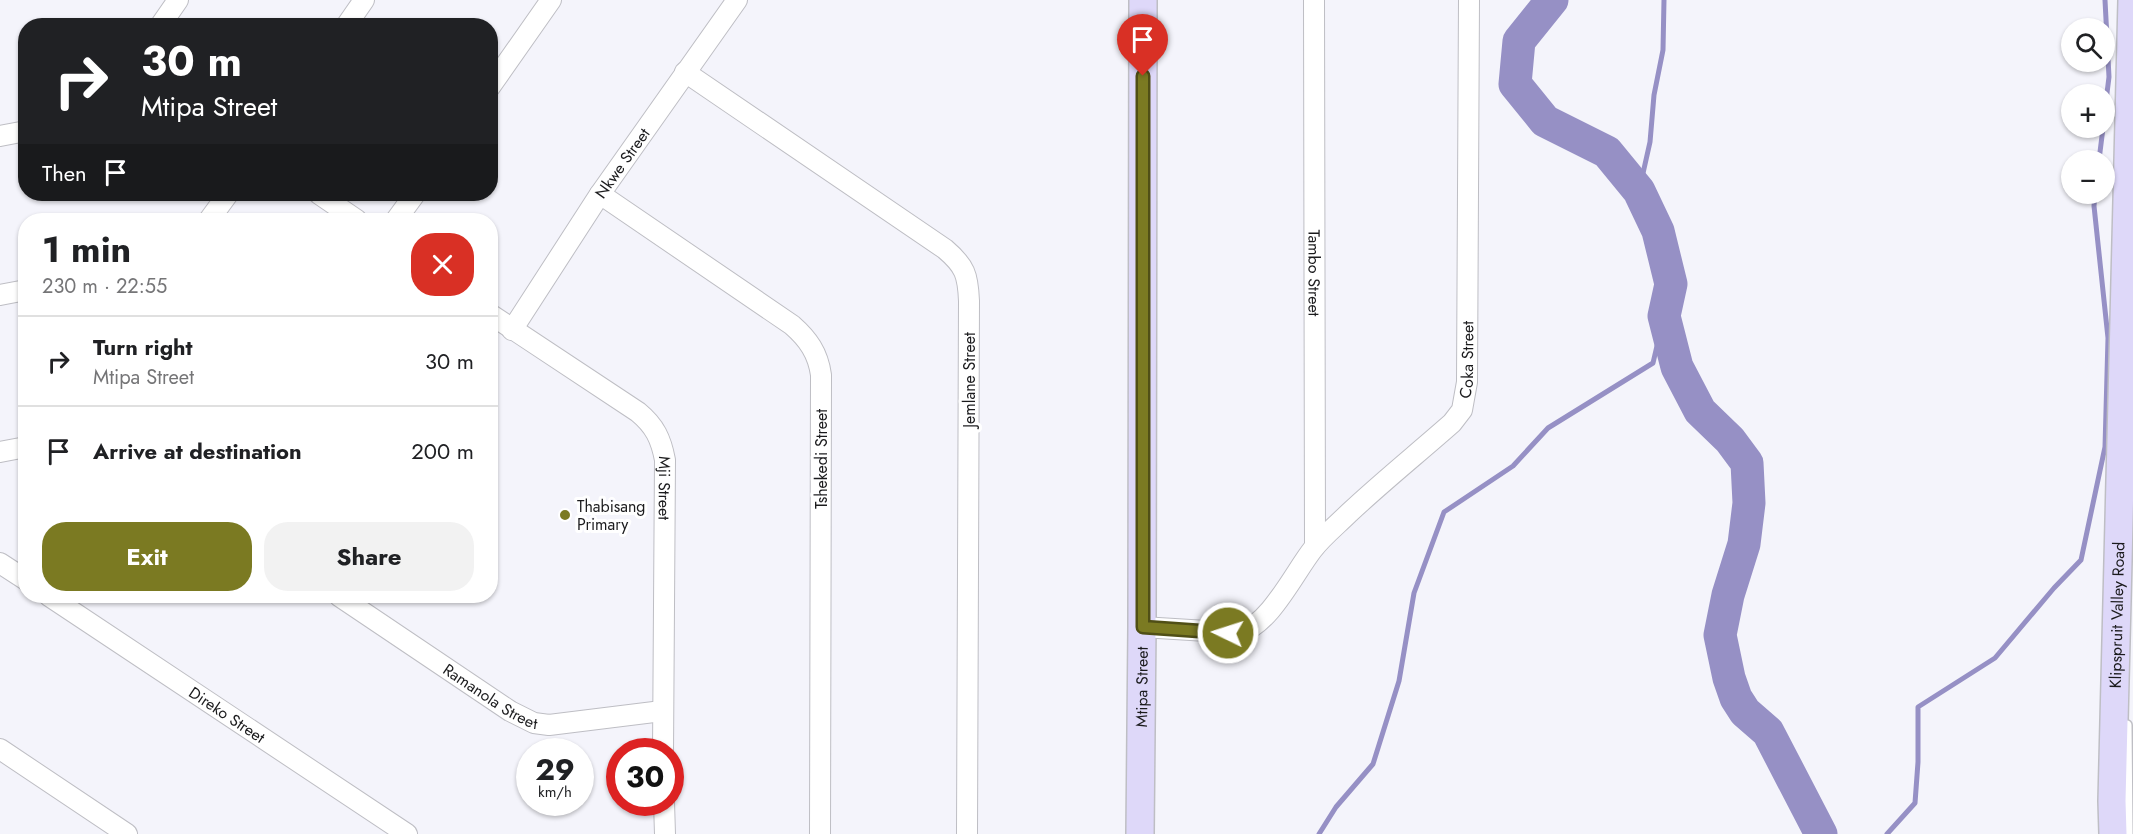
<!DOCTYPE html>
<html lang="en">
<head>
<meta charset="utf-8">
<style>
	:root { --surface:#fff; --page:#f2f2f2; --text:#202124; --muted:#757577; --line:#e0e0e0; --accent:#7b7a22 }
	body { margin:0; font-family:Jost,sans-serif; background:var(--page); color:var(--text); height:100vh; display:flex; flex-direction:column; font-size:22px; white-space:nowrap }
	* { box-sizing:border-box; margin:0 }
	p { font-size:20px; color:var(--muted) }
	.icon { flex:none; width:33px; height:33px; fill:none; stroke:currentColor; stroke-width:2; stroke-linecap:round; stroke-linejoin:round }
	.map { position:relative; flex:1; overflow:hidden }
	.drawer { position:absolute; left:18px; top:213px; width:480px; height:390px; display:flex; flex-direction:column; background:var(--surface); border-radius:24px; box-shadow:0 2px 4px #0004 }
	.drawer>* { flex:none }
	.guide { position:absolute; left:18px; top:18px; width:480px; height:183px; border-radius:24px; box-shadow:0 2px 4px #0004; background:#202124; color:#fff; overflow:hidden }
	.buttons { position:absolute; left:2061px; top:18px; display:grid; gap:12px }
	.buttons a { display:grid; place-items:center; width:54px; height:54px; border-radius:50%; background:var(--surface); box-shadow:0 2px 4px #0004; font-size:30px }
	.speed { position:absolute; left:516px; top:738px; display:flex; gap:12px; font-size:30px; font-weight:700; text-align:center }
	.speed>* { display:grid; place-content:center; width:78px; height:78px; border-radius:50%; background:var(--surface); box-shadow:0 2px 4px #0004; line-height:1 }
	.speed small { font-size:15px; font-weight:400 }
	.speed .limit { border:9px solid #d22; background:#fff; color:#111 }
	.pin { position:absolute; display:grid; place-items:center; width:51px; height:51px; color:#fff; margin:-62px -26px; border-radius:50% 50% 50% 0; rotate:-45deg; box-shadow:0 0 6px #0007 }
	.pin .icon { rotate:45deg }
	.me { position:absolute; width:66px; margin:-33px; rotate:274deg; stroke-linejoin:round; filter:drop-shadow(0 0 4px #0008) }
	.turn { display:flex; align-items:center; gap:21px; height:126px; padding:0 24px; font-size:27px }
	.turn .icon { width:78px; height:78px; stroke-width:2.5 }
	.turn b { display:block; font-size:42px; line-height:51px }
	.then { display:flex; align-items:center; height:57px; padding:0 24px; background:#0003; gap:12px; font-size:22px }
	.round { display:grid; place-items:center; flex:none; width:63px; height:63px; border-radius:24px; background:var(--page) }
	.summary { display:flex; align-items:center; justify-content:space-between; height:102px; padding:0 24px }
	h1 { font-size:36px; font-weight:700; line-height:45px }
	.button { display:flex; gap:12px; margin-top:auto; padding:12px 24px }
	.button a { flex:1; height:69px; border-radius:24px; background:var(--accent); color:#fff; font-size:24px; font-weight:700; line-height:69px; text-align:center }
	.button a+a { background:var(--page); color:var(--text) }
	ul { padding:0; list-style:none }
	li { display:flex; align-items:center; gap:18px; height:90px; padding:0 24px; border-top:2px solid var(--line) }
	li div { flex:1 }
	li b { display:block; font-size:22px }
	li em { font-style:normal }
	.map>svg:first-child { display:block }
	.lines { fill:none; stroke-linecap:round; stroke-linejoin:round }
	.stream { stroke:#9690c5; stroke-width:5 }
	.river { stroke:#9690c5; stroke-width:33 }
	.lane-casing { stroke:#bebec4; stroke-width:12 }
	.street-casing { stroke:#bebec4; stroke-width:22 }
	.secondary-casing { stroke:#bebec4; stroke-width:30 }
	.lane { stroke:#fff; stroke-width:9 }
	.street { stroke:#fff; stroke-width:20 }
	.secondary { stroke:#ded8f9; stroke-width:27 }
	.route-casing { stroke:#504f16; stroke-width:15 }
	.route { stroke:#7b7a22; stroke-width:10 }
	.poi-dot { fill:#7b7a22; stroke:#fff; stroke-width:2 }
	.labels { text-anchor:middle; dominant-baseline:central; stroke-width:6; stroke-linejoin:round; paint-order:stroke }
	.street-label { font-size:16px; fill:#1b1b1d; stroke:#fff }
	.poi-label { font-size:16px; fill:#1b1b1d; stroke:#fff; text-anchor:start }
</style>
</head>
<body>
<div class="map">
<svg width="2133" height="834" viewBox="0 0 2133 834">
	<rect width="100%" height="100%" fill="#f4f4fb"/>
	<g class="lines">
		<g class="stream">
			<polyline points="2104,117 2109,77 2105,0"/>
			<polyline points="2099,160 2103,128"/>
			<polyline points="1639,191 1650,142 1654,95 1663,50 1664,0"/>
			<polyline points="1319,834 1336,807 1373,764 1399,681 1414,593 1444,512 1513,466 1548,428 1653,363 1664,316"/>
			<polyline points="1887,834 1915,803 1918,762 1918,707 1995,658 2054,588 2081,560 2105,447 2108,338 2094,206 2095,194"/>
		</g>
		<polyline class="river" points="1552,0 1519,41 1515,84 1545,121 1607,152 1639,191 1658,231 1671,284 1664,316 1677,367 1700,411 1730,440 1747,463 1749,503 1744,544 1728,595 1720,635 1729,678 1736,698 1745,712 1768,732 1821,834"/>
		<defs>
			<polyline id="lane" points="2127,725 2128,834"/>
			<g id="street">
				<path id="s1" d="M1314 0 1315 546"/>
				<polyline points="160,26 178,0"/>
				<polyline points="346,26 364,0"/>
				<path d="M685 72 945 249C965 266 968 275 969 301L967 834"/>
				<polyline points="490,87 551,0"/>
				<polyline points="0,136 26,131"/>
				<polyline points="319,194 357,220"/>
				<path d="M600 194 792 325C808 339 818 353 821 375L820 834"/>
				<polyline points="209,220 228,194"/>
				<polyline points="396,220 415,194"/>
				<polyline points="0,295 26,290"/>
				<path id="s2" d="M490 314 638 412C655 426 661 439 665 460L663 752"/>
				<path id="s3" d="M512 330 600 194 737 0"/>
				<polyline points="0,452 26,447"/>
				<polyline points="0,563 26,580"/>
				<path id="s4" d="M49 596 407 834"/>
				<path id="s5" d="M339 596 510 711 534 723 549 725 662 711"/>
				<path id="s6" d="M1142 627 1239 633C1270 625 1294 573 1313 549 1323 536 1337 525 1349 513 1382 482 1418 453 1452 423L1462 410 1467 382 1469 0"/>
				<polyline points="0,749 127,834"/>
				<polyline points="664,802 665,834"/>
			</g>
			<g id="secondary">
				<path id="s7" d="M1140 834 1142 627 1143 0"/>
				<path id="s8" d="M2113 834 2112 801 2132 0"/>
			</g>
		</defs>
		<use href="#lane" class="lane-casing"/>
		<use href="#street" class="street-casing"/>
		<use href="#secondary" class="secondary-casing"/>
		<use href="#lane" class="lane"/>
		<use href="#street" class="street"/>
		<use href="#secondary" class="secondary"/>
	</g>
	<g class="lines">
		<defs>
			<polyline id="route" points="1143,76 1143,627 1228,633"/>
		</defs>
		<use href="#route" class="route-casing"/>
		<use href="#route" class="route"/>
	</g>
	<circle class="poi-dot" cx="565" cy="515" r="6"/>
	<g class="labels">
		<g class="street-label">
			<text stroke="none"><textPath href="#s3" startOffset="200">Nkwe Street</textPath></text>
			<text stroke="none"><textPath href="#s1" startOffset="273">Tambo Street</textPath></text>
			<text stroke="none"><textPath href="#s6" startOffset="466">Coka Street</textPath></text>
			<text transform="translate(969 380) rotate(-90)">Jemlane Street</text>
			<text transform="translate(821 459) rotate(-90)">Tshekedi Street</text>
			<text stroke="none"><textPath href="#s2" startOffset="262">Mji Street</textPath></text>
			<text stroke="none"><textPath href="#s8" startOffset="219">Klipspruit Valley Road</textPath></text>
			<text stroke="none"><textPath href="#s7" startOffset="147">Mtipa Street</textPath></text>
			<text stroke="none"><textPath href="#s5" startOffset="182">Ramanola Street</textPath></text>
			<text stroke="none"><textPath href="#s4" startOffset="214">Direko Street</textPath></text>
		</g>
		<g class="poi-label">
			<text x="577" y="506">Thabisang<tspan x="577" dy="18">Primary</tspan></text>
		</g>
	</g>
</svg>
<div class="buttons">
<a><svg class="icon" aria-label="search" viewBox="0 0 24 24"><circle cx="10" cy="10" r="6"/><path d="M15 15l6 6"/></svg></a>
<a>+</a>
<a>−</a>
</div>
<div class="speed"><div>29<small>km/h</small></div><div class="limit">30</div></div>
<div class="pin" style="left:1143px;top:76px;background:#d93025"><svg class="icon" aria-label="arrive" viewBox="0 0 24 24"><path d="M6 21V4h12l-3 4 3 4H6"/></svg></div>
<svg class="me" style="left:1228px;top:633px" viewBox="-20 -20 40 40"><circle r="17" fill="#7b7a22" stroke="#fff" stroke-width="3"/><path d="M0-11L8 9 0 5-8 9z" fill="#fff"/></svg>
<div class="guide">
<div class="turn"><svg class="icon" aria-label="right" viewBox="0 0 24 24"><path d="M7 20v-9h11M14 6l5 5-5 5"/></svg><div><b>30 m</b>Mtipa Street</div></div>
<div class="then">Then<svg class="icon" aria-label="arrive" viewBox="0 0 24 24"><path d="M6 21V4h12l-3 4 3 4H6"/></svg></div>
</div>
<section class="drawer">
<div class="summary"><div><h1>1 min</h1><p>230 m · 22:55</p></div><a class="round" style="background:#d93025;color:#fff"><svg class="icon" aria-label="close" viewBox="0 0 24 24"><path d="M6 6l12 12M18 6L6 18"/></svg></a></div>
<ul>
<li><svg class="icon" aria-label="right" viewBox="0 0 24 24"><path d="M7 20v-9h11M14 6l5 5-5 5"/></svg><div><b>Turn right</b><p>Mtipa Street</p></div><em>30 m</em></li>
<li><svg class="icon" aria-label="arrive" viewBox="0 0 24 24"><path d="M6 21V4h12l-3 4 3 4H6"/></svg><div><b>Arrive at destination</b></div><em>200 m</em></li>
</ul>
<div class="button"><a>Exit</a><a>Share</a></div>
</section>
</div>
</body>
</html>
